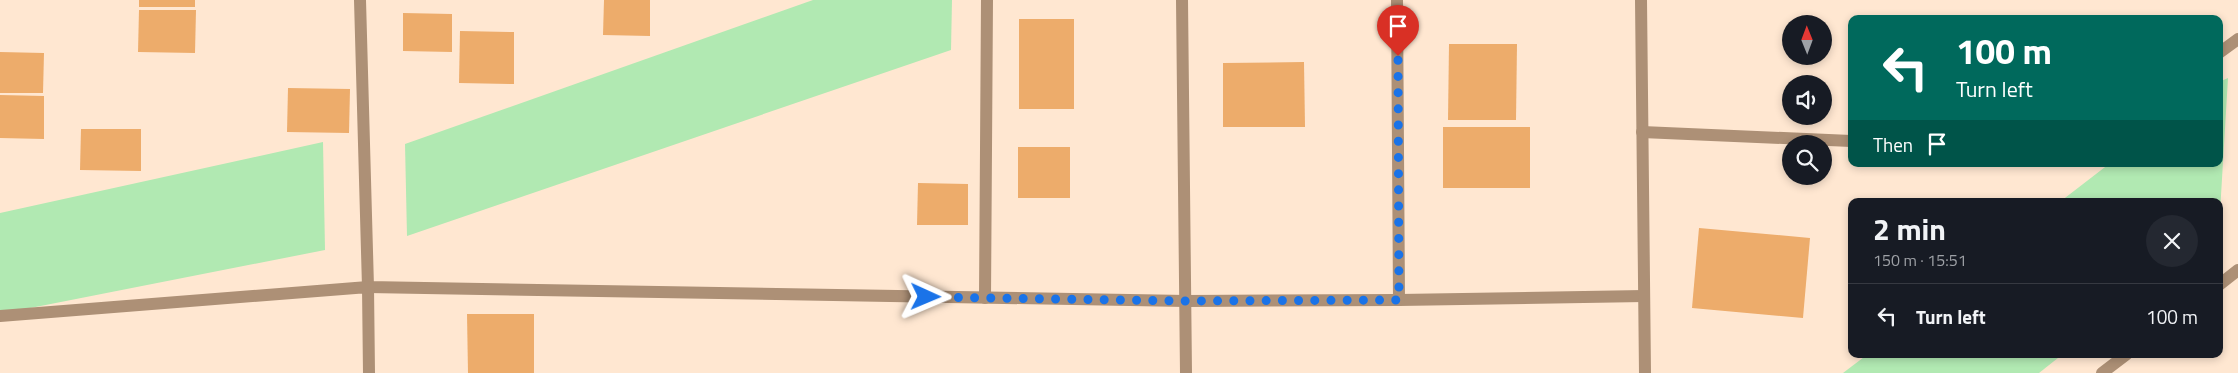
<!DOCTYPE html>
<html lang="en">
<head>
<meta charset="utf-8">
<style>
	:root { --surface:#171b24; --page:#242831; --text:#f1f3f6; --muted:#9ea1a6; --line:#363941 }
	body { margin:0; font-family:"Titillium Web",sans-serif; background:var(--page); color:var(--text); height:100vh; display:flex; flex-direction:column; font-size:19px; white-space:nowrap }
	* { box-sizing:border-box; margin:0 }
	p { font-size:16px; color:var(--muted) }
	.icon { flex:none; width:28px; height:28px; fill:none; stroke:currentColor; stroke-width:2; stroke-linecap:round; stroke-linejoin:round }
	.map { position:relative; flex:1; overflow:hidden }
	.panel { position:absolute; left:1848px; top:198px; width:375px; height:160px; display:flex; flex-direction:column; background:var(--surface); border-radius:10px; box-shadow:0 2px 8px #0003 }
	.panel>* { flex:none }
	.top-card { position:absolute; left:1848px; top:15px; width:375px; height:152px; border-radius:10px; box-shadow:0 2px 8px #0003; background:#00695c; color:#fff; overflow:hidden }
	.needle { width:32px; rotate:359deg }
	.fabs { position:absolute; left:1782px; top:15px; display:grid; gap:10px }
	.fabs a { display:grid; place-items:center; width:50px; height:50px; border-radius:50%; background:var(--surface); box-shadow:0 2px 8px #0003; font-size:25px }
	.pin { position:absolute; display:grid; place-items:center; width:42px; height:42px; color:#fff; margin:-51px -21px; border-radius:50% 50% 50% 0; rotate:-45deg; box-shadow:0 0 5px #0007 }
	.pin .icon { rotate:45deg }
	.me { position:absolute; width:55px; margin:-28px; rotate:91deg; stroke-linejoin:round; filter:drop-shadow(0 0 4px #0008) }
	.turn { display:flex; align-items:center; gap:18px; height:105px; padding:0 25px; font-size:22px }
	.turn .icon { width:65px; height:65px; stroke-width:2.5 }
	.turn b { display:block; font-size:35px; line-height:42px }
	.then { display:flex; align-items:center; height:48px; padding:0 25px; background:#0003; gap:10px; font-size:19px }
	.round { display:grid; place-items:center; flex:none; width:52px; height:52px; border-radius:26px; background:var(--page) }
	.head { display:flex; align-items:center; justify-content:space-between; height:85px; padding:0 25px }
	h1 { font-size:30px; font-weight:700; line-height:38px }
	ul { padding:0; list-style:none }
	li { display:flex; align-items:center; gap:15px; height:65px; padding:0 25px; border-top:1px solid var(--line) }
	li div { flex:1 }
	li b { display:block; font-size:19px }
	li em { font-style:normal }
	.map>svg:first-child { display:block }
	.green { fill:#b1e9b2 }
	.building { fill:#edac6b }
	.lines { fill:none; stroke-linecap:round; stroke-linejoin:round }
	.minor { stroke:#ad9076; stroke-width:12 }
	.route { stroke:#1a73e8; stroke-width:9; stroke-dasharray:0 16.2 }
</style>
</head>
<body>
<div class="map">
<svg width="2238" height="373" viewBox="0 0 2238 373">
	<rect width="100%" height="100%" fill="#ffe7d1"/>
	<g class="green">
		<polygon points="813,0 952,0 951,50 407,236 405,144"/>
		<polygon points="2228,78 2219,229 2219,201 2061,201 2109,164 2219,164 2219,82"/>
		<polygon points="323,142 325,250 0,314 0,213"/>
		<polygon points="1868,354 2063,354 2039,373 1843,373"/>
	</g>
	<g class="building">
		<rect x="139" y="0" width="56" height="7"/>
		<polygon points="604,0 650,0 650,36 603,35"/>
		<polygon points="139,10 196,10 195,53 138,52"/>
		<polygon points="403,13 452,14 452,52 403,51"/>
		<rect x="1019" y="19" width="55" height="90"/>
		<polygon points="460,31 514,32 514,84 459,83"/>
		<polygon points="1449,44 1517,44 1516,120 1448,120"/>
		<polygon points="0,52 44,53 43,93 0,93"/>
		<polygon points="1304,62 1305,127 1223,127 1223,63"/>
		<polygon points="288,88 350,89 349,133 287,132"/>
		<polygon points="0,95 44,96 44,139 0,138"/>
		<rect x="1443" y="127" width="87" height="61"/>
		<polygon points="81,129 141,129 141,171 80,170"/>
		<rect x="1018" y="147" width="52" height="51"/>
		<polygon points="918,183 968,184 968,225 917,225"/>
		<polygon points="1699,228 1810,238 1803,318 1692,308"/>
		<polygon points="467,314 534,314 534,373 468,373"/>
	</g>
	<g class="lines">
		<g class="minor">
			<polyline points="360,0 368,287 1186,301 1399,300 1644,296"/>
			<polyline points="1182,0 1186,373"/>
			<polyline points="1397,0 1399,300"/>
			<polyline points="1641,0 1645,373"/>
			<polyline points="2219,53 2238,39"/>
			<polyline points="1642,132 1851,141"/>
			<polyline points="2219,285 2238,270"/>
			<polyline points="985,298 987,0"/>
			<polyline points="0,316 368,287 369,373"/>
			<polyline points="2102,373 2127,354"/>
		</g>
	</g>
	<g class="lines">
		<polyline class="route" points="926,297 1186,301 1399,300 1398,56"/>
	</g>
</svg>
<div class="fabs">
<a><svg class="needle" viewBox="-14 -14 28 28"><path d="M0-13l5 13h-10z" fill="#e53935"/><path d="M0 13l5-13h-10z" fill="#9ea1a6"/></svg></a>
<a><svg class="icon" aria-label="sound" viewBox="0 0 24 24"><path d="M4 9h4l5-4v14l-5-4H4zM17 9q2 3 0 6"/></svg></a>
<a><svg class="icon" aria-label="search" viewBox="0 0 24 24"><circle cx="10" cy="10" r="6"/><path d="M15 15l6 6"/></svg></a>
</div>
<div class="pin" style="left:1398px;top:56px;background:#d93025"><svg class="icon" aria-label="arrive" viewBox="0 0 24 24"><path d="M6 21V4h12l-3 4 3 4H6"/></svg></div>
<svg class="me" style="left:926px;top:297px" viewBox="-20 -20 40 40"><path d="M0-17L14 15 0 8-14 15z" fill="#1a73e8" stroke="#fff" stroke-width="4"/></svg>
<div class="top-card">
<div class="turn"><svg class="icon" aria-label="left" viewBox="0 0 24 24"><path d="M17 20v-9H6M10 6l-5 5 5 5"/></svg><div><b>100 m</b>Turn left</div></div>
<div class="then">Then<svg class="icon" aria-label="arrive" viewBox="0 0 24 24"><path d="M6 21V4h12l-3 4 3 4H6"/></svg></div>
</div>
<section class="panel">
<div class="head"><div><h1>2 min</h1><p>150 m · 15:51</p></div><a class="round"><svg class="icon" aria-label="close" viewBox="0 0 24 24"><path d="M6 6l12 12M18 6L6 18"/></svg></a></div>
<ul>
<li><svg class="icon" aria-label="left" viewBox="0 0 24 24"><path d="M17 20v-9H6M10 6l-5 5 5 5"/></svg><div><b>Turn left</b></div><em>100 m</em></li>
</ul>
</section>
</div>
</body>
</html>
